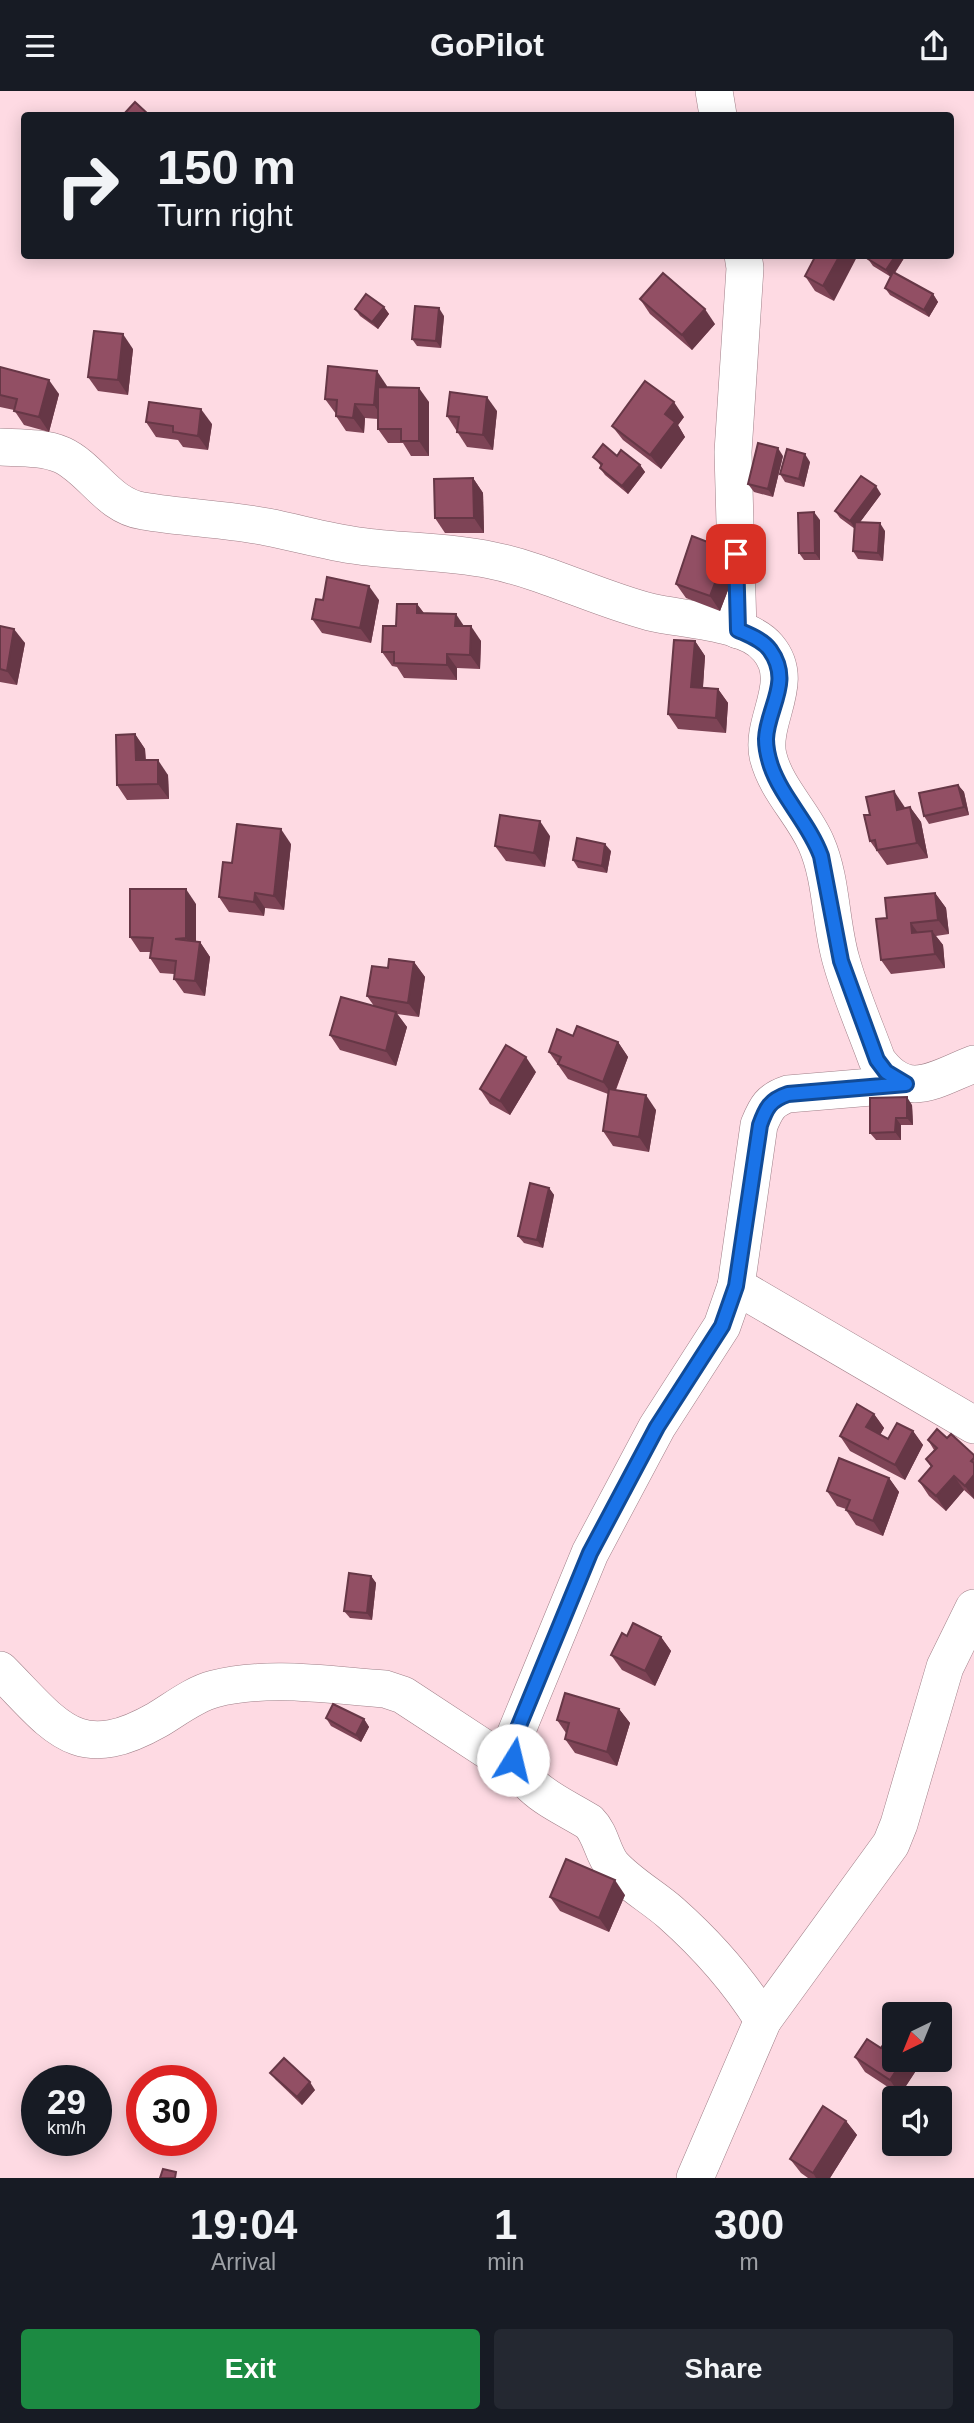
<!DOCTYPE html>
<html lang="en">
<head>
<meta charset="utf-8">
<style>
	:root { --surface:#171b24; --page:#242831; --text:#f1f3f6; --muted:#9ea1a6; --accent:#1c8a42 }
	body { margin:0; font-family:Helvetica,sans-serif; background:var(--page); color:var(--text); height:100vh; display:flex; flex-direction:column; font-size:26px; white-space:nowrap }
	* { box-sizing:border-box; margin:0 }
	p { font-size:23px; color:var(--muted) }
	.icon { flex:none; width:38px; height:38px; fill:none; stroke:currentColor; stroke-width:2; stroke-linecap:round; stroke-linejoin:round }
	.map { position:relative; height:2087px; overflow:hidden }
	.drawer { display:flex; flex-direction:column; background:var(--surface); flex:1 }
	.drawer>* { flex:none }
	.banner { position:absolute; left:21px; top:21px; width:933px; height:147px; border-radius:7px; box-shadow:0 4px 18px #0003; background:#171b24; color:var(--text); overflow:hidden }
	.needle { width:46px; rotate:223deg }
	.controls { position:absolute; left:882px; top:1911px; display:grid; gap:14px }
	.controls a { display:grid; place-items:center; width:70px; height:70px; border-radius:7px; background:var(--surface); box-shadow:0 4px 18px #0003; font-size:35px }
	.speed { position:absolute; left:21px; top:1974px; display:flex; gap:14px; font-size:35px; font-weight:700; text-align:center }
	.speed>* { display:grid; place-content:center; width:91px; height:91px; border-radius:50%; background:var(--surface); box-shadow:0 4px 18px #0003; line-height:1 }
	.speed small { font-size:18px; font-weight:400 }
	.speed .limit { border:10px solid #d22; background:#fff; color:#111 }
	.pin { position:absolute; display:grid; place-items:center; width:60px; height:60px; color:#fff; margin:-30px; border-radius:14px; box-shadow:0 4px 10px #0006 }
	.me { position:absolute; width:77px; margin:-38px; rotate:9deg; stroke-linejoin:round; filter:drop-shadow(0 0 5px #0008) }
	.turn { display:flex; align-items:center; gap:24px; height:147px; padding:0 21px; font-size:32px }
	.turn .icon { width:91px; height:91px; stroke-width:2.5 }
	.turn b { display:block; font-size:49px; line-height:60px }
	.eta { display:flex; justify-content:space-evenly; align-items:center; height:119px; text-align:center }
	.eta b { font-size:42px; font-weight:700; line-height:49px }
	.button { display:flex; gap:14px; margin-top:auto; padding:14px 21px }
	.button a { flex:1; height:80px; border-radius:7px; background:var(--accent); color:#fff; font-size:28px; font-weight:700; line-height:80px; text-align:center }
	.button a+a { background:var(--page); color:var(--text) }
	header { display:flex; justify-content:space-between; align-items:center; height:91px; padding:0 21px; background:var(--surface); font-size:32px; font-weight:700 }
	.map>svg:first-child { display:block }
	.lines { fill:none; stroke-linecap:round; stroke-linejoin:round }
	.minor-casing { stroke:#a07f88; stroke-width:38 }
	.minor { stroke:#fff; stroke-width:37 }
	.wall { fill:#7e4456 }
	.shaded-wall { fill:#663746 }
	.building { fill:#924f64; stroke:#663746; stroke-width:2 }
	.route-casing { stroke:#114b97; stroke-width:18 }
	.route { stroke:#1a73e8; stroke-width:12 }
</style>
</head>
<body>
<header><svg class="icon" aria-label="menu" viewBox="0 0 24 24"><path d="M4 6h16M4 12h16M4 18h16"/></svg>GoPilot<svg class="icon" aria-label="share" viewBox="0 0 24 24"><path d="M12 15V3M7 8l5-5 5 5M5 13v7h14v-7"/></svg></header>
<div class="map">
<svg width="974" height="2087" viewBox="0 0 974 2087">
	<rect width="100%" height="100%" fill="#fedae3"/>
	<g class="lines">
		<defs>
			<g id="minor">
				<polyline points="714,0 718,24"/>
				<path d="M0 356C20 357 43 356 62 364 92 378 108 415 143 420 184 427 226 428 267 436 298 442 328 451 359 455 402 461 447 460 490 469 545 480 596 507 650 521 683 529 746 530 768 557 797 591 760 629 768 665 776 698 803 722 816 752 832 788 830 831 841 869 850 902 865 936 877 969 907 1011 935 988 974 973"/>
				<polyline points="738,539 733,361 745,177 743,164"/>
				<polyline points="736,1195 974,1334"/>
				<path d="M0 1579C55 1634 76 1675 157 1629 174 1619 194 1603 214 1598 269 1584 328 1594 385 1598L403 1604 519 1680"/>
				<path d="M763 1929C738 1889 707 1854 671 1822 653 1806 629 1793 612 1774 602 1761 601 1743 589 1731 555 1710 518 1698 511 1654L590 1462 657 1336 722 1235 736 1195 759 1034C766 1017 770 1009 788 1003L907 993"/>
				<polyline points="695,2087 763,1929 891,1753 899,1733 945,1576 974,1517"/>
			</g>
		</defs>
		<use href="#minor" class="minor-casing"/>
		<use href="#minor" class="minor"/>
	</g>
	<g class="wall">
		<polygon points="816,164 834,210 815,200 805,185"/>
		<polygon points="906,164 895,182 933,203 938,211 929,226 890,204 885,197 891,186 873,175 868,168"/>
		<polygon points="640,208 715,233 692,259 650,223"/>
		<polygon points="384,216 389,223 378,238 360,225 355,218"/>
		<polygon points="444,225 441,257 417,255 412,248"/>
		<polygon points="133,258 128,304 98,300 88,286"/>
		<polygon points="0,276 59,303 49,341 24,334 14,319 0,316"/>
		<polygon points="387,295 387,296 429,311 429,365 411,365 403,352 388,352 378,338 378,328 365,327 364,342 346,340 336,325 336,323 325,308"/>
		<polygon points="497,320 493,359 467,356 447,325"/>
		<polygon points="684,326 678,334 685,346 661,378 623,349 612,335"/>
		<polygon points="146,331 212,333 208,359 183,356 178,349 156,346"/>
		<polygon points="617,365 640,374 645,381 628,403 605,384 600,377 601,375 593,366"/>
		<polygon points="783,365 773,406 754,401 748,393"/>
		<polygon points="810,371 804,396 785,391 780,383"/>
		<polygon points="473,387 483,402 484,442 445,442 435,427"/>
		<polygon points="881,403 860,431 885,440 883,470 858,468 853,460 855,438 840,427 835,420"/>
		<polygon points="820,429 820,469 804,469 799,462"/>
		<polygon points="713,453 723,468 722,471 733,486 720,520 686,507 676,493"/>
		<polygon points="323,509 379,509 371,552 322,542 312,528"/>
		<polygon points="417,513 424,522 464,535 481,550 480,578 457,577 457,589 404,587 397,576 392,575 382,561 396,535"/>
		<polygon points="0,535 25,552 17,594 0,591"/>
		<polygon points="695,550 705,565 703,596 718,598 728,612 726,642 678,638 668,623"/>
		<polygon points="135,643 145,658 146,669 168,684 169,708 127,709 117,694"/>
		<polygon points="958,694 964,701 969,724 929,733 924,725"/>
		<polygon points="904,715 905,717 910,716 921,731 928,767 887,774 870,750 870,724"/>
		<polygon points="550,745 545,776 506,770 495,755"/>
		<polygon points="291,753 284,819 265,817 264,825 229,821 219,806 232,772"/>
		<polygon points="611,760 607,782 578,777 573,769"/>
		<polygon points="935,802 946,817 949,843 936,845 943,854 945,877 891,883 881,869 887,827"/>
		<polygon points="196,813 196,850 200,851 210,866 205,905 184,902 174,888 174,883 160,882 150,867 151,861 140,861 130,846"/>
		<polygon points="414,871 425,886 419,926 397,923 407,936 396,975 340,959 330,944 374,915 367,905 388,877"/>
		<polygon points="573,945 618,951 628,966 616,999 656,1019 649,1061 613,1055 603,1040 608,1003 568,988 549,961"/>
		<polygon points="536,981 510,1024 490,1013 480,998"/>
		<polygon points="912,1014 913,1034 901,1034 901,1049 876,1049 870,1042"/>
		<polygon points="549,1097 554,1104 543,1157 524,1152 518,1145"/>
		<polygon points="874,1323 884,1337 880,1344 888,1348 913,1340 923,1354 905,1389 850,1360 840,1345"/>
		<polygon points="947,1347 974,1364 974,1408 964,1399 946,1420 929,1405 919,1390 931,1376 926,1368 934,1359 928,1349"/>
		<polygon points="889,1387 899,1401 883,1445 856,1434 846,1419 846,1418 837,1415 827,1400"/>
		<polygon points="371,1485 376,1492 372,1529 350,1527 344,1520"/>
		<polygon points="627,1545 661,1546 671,1560 655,1595 622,1579 611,1564"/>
		<polygon points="619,1618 630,1632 617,1675 575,1662 565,1648 566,1642 557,1629"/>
		<polygon points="326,1627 364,1628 369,1636 361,1651 331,1635"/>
		<polygon points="625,1804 609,1841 560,1820 550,1806"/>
		<polygon points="881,1957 894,1969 923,1969 900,2004 865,1981 855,1966"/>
		<polygon points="270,1982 315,1999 302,2014 276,1989"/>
		<polygon points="846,2030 857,2044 830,2087 808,2087 801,2082 790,2068"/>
	</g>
	<g class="shaded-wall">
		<polygon points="840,164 858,164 834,210 823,195"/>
		<polygon points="896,164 906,164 891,187 886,179"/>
		<polygon points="933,203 938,211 929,226 924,219"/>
		<polygon points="384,216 389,223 378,238 372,231"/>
		<polygon points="439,217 444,225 441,257 436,250"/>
		<polygon points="705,218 715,233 692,259 682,244"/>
		<polygon points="123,243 133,258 128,304 118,289"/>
		<polygon points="377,280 387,295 384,329 374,314"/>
		<polygon points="49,289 59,303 49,341 39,326"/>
		<polygon points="419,297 429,311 429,365 419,350"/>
		<polygon points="487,306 497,320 493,359 483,344"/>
		<polygon points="674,311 684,326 678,334 685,346 661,378 650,364 665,323"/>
		<polygon points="355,313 365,327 364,342 353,327"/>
		<polygon points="201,318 212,333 208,359 198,345"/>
		<polygon points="778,357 783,365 773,406 768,398"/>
		<polygon points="805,363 810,371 804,396 799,388"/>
		<polygon points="640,374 645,381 628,403 622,395"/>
		<polygon points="473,387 483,402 484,442 474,427"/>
		<polygon points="876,395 881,403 855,438 850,430"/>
		<polygon points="814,421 820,429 820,469 815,462"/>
		<polygon points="880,432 885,440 883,470 878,462"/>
		<polygon points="713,453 723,468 719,480 708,466"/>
		<polygon points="723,471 733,486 720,520 710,505"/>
		<polygon points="369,495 379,509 371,552 360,537"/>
		<polygon points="417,513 428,528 417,522"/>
		<polygon points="456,523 466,538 455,535"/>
		<polygon points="471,535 481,550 480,578 470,564"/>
		<polygon points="14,538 25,552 17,594 7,580"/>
		<polygon points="695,550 705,565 702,610 691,596"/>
		<polygon points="447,563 457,577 457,589 447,574"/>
		<polygon points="718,598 728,612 726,642 716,627"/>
		<polygon points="135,643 145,658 146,684 136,669"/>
		<polygon points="158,669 168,684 169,708 158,693"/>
		<polygon points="958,694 964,701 969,724 964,716"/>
		<polygon points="894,700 904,715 908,733 897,719"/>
		<polygon points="910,716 921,731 928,767 917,752"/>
		<polygon points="540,730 550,745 545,776 534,762"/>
		<polygon points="281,738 291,753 284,819 274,805"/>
		<polygon points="605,753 611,760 607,782 602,775"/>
		<polygon points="186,798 196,813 196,861 186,847"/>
		<polygon points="255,802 265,817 264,825 254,811"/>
		<polygon points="935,802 946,817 949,843 938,829"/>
		<polygon points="911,832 921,846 912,842"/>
		<polygon points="932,840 943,854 945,877 935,863"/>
		<polygon points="200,851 210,866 205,905 195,890"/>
		<polygon points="414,871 425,886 419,926 408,912"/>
		<polygon points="396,921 407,936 396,975 386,960"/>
		<polygon points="618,951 628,966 613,1005 603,991"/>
		<polygon points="526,966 536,981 510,1024 500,1010"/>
		<polygon points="646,1004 656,1019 649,1061 639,1046"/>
		<polygon points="907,1006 912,1014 913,1034 907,1027"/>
		<polygon points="896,1027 901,1034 901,1049 895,1041"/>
		<polygon points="549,1097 554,1104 543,1157 537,1149"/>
		<polygon points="874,1323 884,1337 876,1351 866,1336"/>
		<polygon points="913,1340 923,1354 905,1389 895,1374"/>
		<polygon points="974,1384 974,1408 965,1395"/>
		<polygon points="954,1385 964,1399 946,1420 936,1405"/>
		<polygon points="889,1387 899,1401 883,1445 873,1430"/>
		<polygon points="371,1485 376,1492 372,1529 367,1522"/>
		<polygon points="661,1546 671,1560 655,1595 645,1580"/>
		<polygon points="619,1618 630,1632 617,1675 607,1661"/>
		<polygon points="364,1628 369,1636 361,1651 356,1644"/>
		<polygon points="615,1789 625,1804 609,1841 599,1827"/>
		<polygon points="903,1969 923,1969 900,2004 890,1989"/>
		<polygon points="310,1991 315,1999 302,2014 297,2006"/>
		<polygon points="846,2030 857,2044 830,2087 816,2087 813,2082"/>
	</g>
	<g class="building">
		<polygon points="135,11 149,24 123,24"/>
		<polygon points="816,164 840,164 823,195 805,185"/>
		<polygon points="870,164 896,164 886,179 868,168"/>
		<polygon points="893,181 933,203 924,219 885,197"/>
		<polygon points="663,182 705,218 682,244 640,208"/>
		<polygon points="366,203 384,216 372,231 355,218"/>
		<polygon points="415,215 439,217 436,250 412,248"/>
		<polygon points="94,240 123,243 118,289 88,286"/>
		<polygon points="328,275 377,280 374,314 355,313 353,327 336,325 337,309 325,308"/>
		<polygon points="0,276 49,289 39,326 14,320 17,308 0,304"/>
		<polygon points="645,290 674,311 665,323 675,331 650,364 612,335"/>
		<polygon points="378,296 419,297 419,350 401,350 401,338 378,338"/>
		<polygon points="450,301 487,306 483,344 457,341 459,326 447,325"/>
		<polygon points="149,311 201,318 198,345 173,341 173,335 146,331"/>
		<polygon points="758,352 778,357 768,398 748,393"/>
		<polygon points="603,353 617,365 621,359 640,374 622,395 600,377 602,373 593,366"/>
		<polygon points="787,358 805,363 799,388 780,383"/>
		<polygon points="861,385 876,395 850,430 835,420"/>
		<polygon points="473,387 474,427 435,427 434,388"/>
		<polygon points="814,421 815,462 799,462 798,422"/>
		<polygon points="855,431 880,432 878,462 853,460"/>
		<polygon points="692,445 713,453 708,466 723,471 710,505 676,493"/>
		<polygon points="327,486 369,495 360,537 312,528 316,508 323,509"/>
		<polygon points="397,513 417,513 417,522 456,523 455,535 471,535 470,564 447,563 447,574 394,572 394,561 382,561 383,535 396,535"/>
		<polygon points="0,535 14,538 7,580 0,578"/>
		<polygon points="674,549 695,550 691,596 718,598 716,627 668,623"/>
		<polygon points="135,643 136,669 158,669 158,693 117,694 116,644"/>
		<polygon points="958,694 964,716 924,725 919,702"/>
		<polygon points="894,700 897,719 910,716 917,752 877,759 875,749 870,750 864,724 870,724 866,706"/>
		<polygon points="500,724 540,730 534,762 495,755"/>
		<polygon points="237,733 281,738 274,805 255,802 254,811 219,806 223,771 232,772"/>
		<polygon points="577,747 605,753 602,775 573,769"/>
		<polygon points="130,798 186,798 186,847 175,848 200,851 195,890 174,888 176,870 150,867 153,847 130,846"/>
		<polygon points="935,802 938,829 911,832 912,842 932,840 935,863 881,869 876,828 887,827 885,807"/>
		<polygon points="389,868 414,871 408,912 367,905 372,875 388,877"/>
		<polygon points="341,906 396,921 386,960 330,944"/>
		<polygon points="577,935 618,951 603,991 558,973 561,966 549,961 557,938 573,945"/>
		<polygon points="506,954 526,966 500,1010 480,998"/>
		<polygon points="609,998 646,1004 639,1046 603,1040"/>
		<polygon points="907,1006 907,1027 896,1027 895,1041 870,1042 870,1007"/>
		<polygon points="530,1092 549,1097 537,1149 518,1145"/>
		<polygon points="857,1313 874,1323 866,1336 888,1348 897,1332 913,1340 895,1374 840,1345"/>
		<polygon points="937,1338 947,1347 951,1343 974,1364 974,1367 971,1370 974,1372 974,1384 965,1395 954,1385 936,1405 919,1390 932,1375 926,1368 937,1357 928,1349"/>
		<polygon points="839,1367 889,1387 873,1430 846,1419 850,1409 827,1400"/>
		<polygon points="349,1482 371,1485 367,1522 344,1520"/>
		<polygon points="633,1532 661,1546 645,1580 611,1564 622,1542 627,1545"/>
		<polygon points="565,1602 619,1618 607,1661 565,1648 569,1632 557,1629"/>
		<polygon points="333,1613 364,1628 356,1644 326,1627"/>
		<polygon points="566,1768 615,1789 599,1827 550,1806"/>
		<polygon points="894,1937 894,1969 903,1969 890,1989 855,1966 867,1948 881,1957"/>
		<polygon points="284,1967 310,1991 297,2006 270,1982"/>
		<polygon points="823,2015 846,2030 813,2082 790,2068"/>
		<polygon points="163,2078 176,2081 175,2087 160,2087"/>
	</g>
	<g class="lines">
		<defs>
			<path id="route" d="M513 1669 511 1654 590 1462 657 1336 722 1235 736 1195 760 1034C766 1017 770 1009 788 1003L906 993 886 981 877 969 841 870 821 765C809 732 782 707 771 675 768 666 766 657 766 648 767 617 793 591 770 559 763 549 749 544 738 539L736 463"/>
		</defs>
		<use href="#route" class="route-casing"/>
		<use href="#route" class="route"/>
	</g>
</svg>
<div class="controls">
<a><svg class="needle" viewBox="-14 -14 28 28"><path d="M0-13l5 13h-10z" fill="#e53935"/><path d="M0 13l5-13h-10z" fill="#9ea1a6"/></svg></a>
<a><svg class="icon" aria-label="sound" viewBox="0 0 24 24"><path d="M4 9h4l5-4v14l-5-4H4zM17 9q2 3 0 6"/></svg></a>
</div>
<div class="speed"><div>29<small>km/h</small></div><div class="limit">30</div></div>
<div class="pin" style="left:736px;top:463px;background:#d93025"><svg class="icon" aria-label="arrive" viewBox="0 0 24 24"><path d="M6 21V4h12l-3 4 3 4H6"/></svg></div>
<svg class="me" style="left:513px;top:1669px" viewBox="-20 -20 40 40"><circle r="19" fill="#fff"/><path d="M0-13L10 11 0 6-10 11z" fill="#1a73e8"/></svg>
<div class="banner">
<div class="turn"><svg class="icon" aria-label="right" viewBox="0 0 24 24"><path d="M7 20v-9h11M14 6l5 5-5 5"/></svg><div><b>150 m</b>Turn right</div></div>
</div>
</div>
<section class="drawer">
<div class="eta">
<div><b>19:04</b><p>Arrival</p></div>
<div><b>1</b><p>min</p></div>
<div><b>300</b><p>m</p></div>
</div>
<div class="button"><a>Exit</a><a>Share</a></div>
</section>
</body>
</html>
